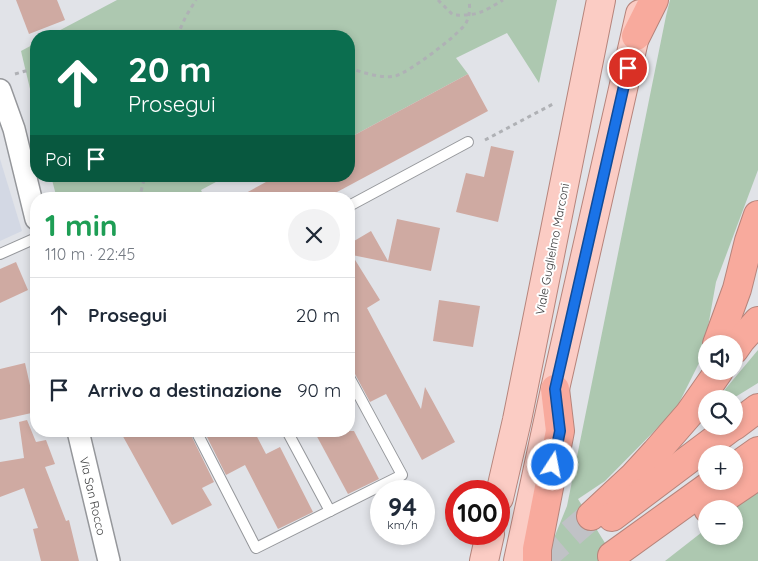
<!DOCTYPE html>
<html lang="it">
<head>
<meta charset="utf-8">
<style>
	:root { --surface:#fff; --page:#f2f2f3; --text:#1f2937; --muted:#747a83; --line:#e0e1e3 }
	body { margin:0; font-family:Quicksand,sans-serif; background:var(--page); color:var(--text); height:100vh; display:flex; flex-direction:column; font-size:19px; white-space:nowrap }
	* { box-sizing:border-box; margin:0 }
	p { font-size:16px; color:var(--muted) }
	.icon { flex:none; width:28px; height:28px; fill:none; stroke:currentColor; stroke-width:2; stroke-linecap:round; stroke-linejoin:round }
	.map { position:relative; flex:1; overflow:hidden }
	.panel { position:absolute; left:30px; top:192px; width:325px; height:245px; display:flex; flex-direction:column; background:var(--surface); border-radius:20px; box-shadow:0 2px 8px #0003 }
	.panel>* { flex:none }
	.top-card { position:absolute; left:30px; top:30px; width:325px; height:152px; border-radius:20px; box-shadow:0 2px 8px #0003; background:#0b6e4f; color:#fff; overflow:hidden }
	.fabs { position:absolute; left:698px; top:335px; display:grid; gap:10px }
	.fabs a { display:grid; place-items:center; width:45px; height:45px; border-radius:50%; background:var(--surface); box-shadow:0 2px 8px #0003; font-size:25px }
	.speed { position:absolute; left:370px; top:480px; display:flex; gap:10px; font-size:25px; font-weight:700; text-align:center }
	.speed>* { display:grid; place-content:center; width:65px; height:65px; border-radius:50%; background:var(--surface); box-shadow:0 2px 8px #0003; line-height:1 }
	.speed small { font-size:12px; font-weight:400 }
	.speed .limit { border:8px solid #d22; background:#fff; color:#111 }
	.pin { position:absolute; display:grid; place-items:center; width:42px; height:42px; color:#fff; margin:-21px; border:2px solid #fff; border-radius:50%; box-shadow:0 1px 5px #0007 }
	.me { position:absolute; width:55px; margin:-28px; rotate:11deg; stroke-linejoin:round; filter:drop-shadow(0 0 4px #0008) }
	.turn { display:flex; align-items:center; gap:18px; height:105px; padding:0 15px; font-size:22px }
	.turn .icon { width:65px; height:65px; stroke-width:2.5 }
	.turn b { display:block; font-size:35px; line-height:42px }
	.then { display:flex; align-items:center; height:48px; padding:0 15px; background:#0003; gap:10px; font-size:19px }
	.round { display:grid; place-items:center; flex:none; width:52px; height:52px; border-radius:26px; background:var(--page) }
	.head { display:flex; align-items:center; justify-content:space-between; height:85px; padding:0 15px }
	h1 { font-size:30px; font-weight:700; line-height:38px; color:#1e9e55 }
	ul { padding:0; list-style:none }
	li { display:flex; align-items:center; gap:15px; height:75px; padding:0 15px; border-top:1px solid var(--line) }
	li div { flex:1 }
	li b { display:block; font-size:19px }
	li em { font-style:normal }
	.map>svg:first-child { display:block }
	.built { fill:#d3d8e4 }
	.green { fill:#adc8b0 }
	.building { fill:#cfaaa2 }
	.lines { fill:none; stroke-linecap:round; stroke-linejoin:round }
	.highway-tunnel { stroke:#c0c2c6; stroke-width:28; stroke-dasharray:28 14; stroke-linecap:butt }
	.lane-casing { stroke:#95979b; stroke-width:12 }
	.street-casing { stroke:#95979b; stroke-width:24 }
	.primary-casing { stroke:#b6847b; stroke-width:30 }
	.highway-casing { stroke:#b6847b; stroke-width:30 }
	.path { stroke:#afb1b5; stroke-width:3; stroke-dasharray:4 4; stroke-linecap:butt }
	.lane { stroke:#fff; stroke-width:10 }
	.street { stroke:#fff; stroke-width:21 }
	.primary { stroke:#fbccc4; stroke-width:28 }
	.highway { stroke:#f8aa9d; stroke-width:28 }
	.route-casing { stroke:#114b97; stroke-width:12 }
	.route { stroke:#1a73e8; stroke-width:9 }
	.labels { text-anchor:middle; dominant-baseline:central; stroke-width:4; stroke-linejoin:round; paint-order:stroke }
	.street-label { font-size:12px; fill:#3b3c3d; stroke:#fff }
</style>
</head>
<body>
<div class="map">
<svg width="758" height="561" viewBox="0 0 758 561">
	<rect width="100%" height="100%" fill="#e1e3e8"/>
	<polygon class="built" points="0,159 22,231 0,241"/>
	<g class="green">
		<polygon points="117,0 557,0 539,83 507,33 456,58 468,74 349,138 349,36 49,36"/>
		<polygon points="670,0 758,0 758,170 716,282 703,355 676,409 605,481 578,499 616,561 553,561 554,538 567,506 666,16"/>
		<polygon points="36,43 36,114 21,51"/>
		<polygon points="51,176 227,176 201,190 205,199 57,199"/>
		<polygon points="758,350 758,383 732,399 717,399"/>
		<polygon points="758,489 758,561 665,561 706,529 706,536 734,536 734,509 732,509"/>
	</g>
	<g class="building">
		<polygon points="16,0 57,0 65,20 29,34"/>
		<polygon points="468,74 488,111 324,199 235,199 277,176 349,176 349,138"/>
		<polygon points="491,146 514,151 498,222 456,212 466,173 484,177"/>
		<polygon points="397,219 440,228 431,271 352,255 380,300 367,308 421,409 425,387 455,442 422,460 386,394 370,402 355,374 352,371 349,370 349,244 371,231 388,261"/>
		<polygon points="16,262 28,290 0,303 0,269"/>
		<polygon points="439,300 480,306 473,347 433,341"/>
		<polygon points="25,363 36,412 0,420 0,369"/>
		<polygon points="27,420 36,442 46,440 55,464 45,467 66,521 69,520 79,561 41,561 33,529 38,528 24,488 0,497 0,462 24,458 19,422"/>
		<polygon points="120,431 189,431 214,482 202,488 212,505 172,525"/>
		<polygon points="204,431 254,431 266,454 280,447 313,512 278,529 245,465 226,475"/>
		<polygon points="314,431 354,431 379,479 348,494"/>
	</g>
	<g class="lines">
		<polyline class="highway-tunnel" points="539,561 591,516"/>
		<defs>
			<g id="lane">
				<polyline points="349,206 468,142"/>
				<polyline points="0,254 36,238"/>
				<polyline points="196,431 256,548 402,475 349,377"/>
				<polyline points="287,431 330,511"/>
			</g>
			<g id="street">
				<polyline points="0,90 14,129 36,219"/>
				<polyline points="78,431 109,561"/>
			</g>
			<g id="primary">
				<polyline points="499,498 517,420 601,0"/>
				<polyline points="484,561 490,534"/>
				<polyline points="518,561 555,389 640,14"/>
			</g>
			<g id="highway">
				<polyline points="636,36 654,0"/>
				<polyline points="717,344 737,289 749,241 758,215"/>
				<polyline points="734,350 741,340 758,321"/>
				<polyline points="734,426 758,408"/>
				<polyline points="734,468 758,451"/>
				<polyline points="708,509 758,475"/>
				<polyline points="591,516 634,476 656,452 689,414 719,371"/>
				<polyline points="612,517 733,426"/>
				<polyline points="612,556 716,481"/>
				<polyline points="537,561 537,549 560,431 555,389"/>
			</g>
		</defs>
		<use href="#lane" class="lane-casing"/>
		<use href="#street" class="street-casing"/>
		<use href="#primary" class="primary-casing"/>
		<use href="#highway" class="highway-casing"/>
		<g class="path">
			<path d="M438 0 453 15C478 16 483 12 503 0"/>
			<polyline points="177,36 186,16 196,0"/>
			<path d="M349 68C362 72 381 79 395 76 407 74 460 34 466 23 470 16 470 7 469 0"/>
			<polyline points="15,74 36,68"/>
			<polyline points="485,140 553,104"/>
			<polyline points="139,199 145,176"/>
		</g>
		<use href="#lane" class="lane"/>
		<use href="#street" class="street"/>
		<use href="#primary" class="primary"/>
		<use href="#highway" class="highway"/>
	</g>
	<g class="lines">
		<defs>
			<polyline id="route" points="553,465 560,431 555,389 628,68"/>
		</defs>
		<use href="#route" class="route-casing"/>
		<use href="#route" class="route"/>
	</g>
	<g class="labels">
		<g class="street-label">
			<text transform="translate(552 249) rotate(-79)">Viale Guglielmo Marconi</text>
			<text transform="translate(93 496) rotate(77)">Via San Rocco</text>
		</g>
	</g>
</svg>
<div class="fabs">
<a><svg class="icon" aria-label="sound" viewBox="0 0 24 24"><path d="M4 9h4l5-4v14l-5-4H4zM17 9q2 3 0 6"/></svg></a>
<a><svg class="icon" aria-label="search" viewBox="0 0 24 24"><circle cx="10" cy="10" r="6"/><path d="M15 15l6 6"/></svg></a>
<a>+</a>
<a>−</a>
</div>
<div class="speed"><div>94<small>km/h</small></div><div class="limit">100</div></div>
<div class="pin" style="left:628px;top:68px;background:#d93025"><svg class="icon" aria-label="arrive" viewBox="0 0 24 24"><path d="M6 21V4h12l-3 4 3 4H6"/></svg></div>
<svg class="me" style="left:553px;top:465px" viewBox="-20 -20 40 40"><circle r="17" fill="#1a73e8" stroke="#fff" stroke-width="3"/><path d="M0-11L8 9 0 5-8 9z" fill="#fff"/></svg>
<div class="top-card">
<div class="turn"><svg class="icon" aria-label="ahead" viewBox="0 0 24 24"><path d="M12 20V5M6 11l6-6 6 6"/></svg><div><b>20 m</b>Prosegui</div></div>
<div class="then">Poi<svg class="icon" aria-label="arrive" viewBox="0 0 24 24"><path d="M6 21V4h12l-3 4 3 4H6"/></svg></div>
</div>
<section class="panel">
<div class="head"><div><h1>1 min</h1><p>110 m · 22:45</p></div><a class="round"><svg class="icon" aria-label="close" viewBox="0 0 24 24"><path d="M6 6l12 12M18 6L6 18"/></svg></a></div>
<ul>
<li><svg class="icon" aria-label="ahead" viewBox="0 0 24 24"><path d="M12 20V5M6 11l6-6 6 6"/></svg><div><b>Prosegui</b></div><em>20 m</em></li>
<li><svg class="icon" aria-label="arrive" viewBox="0 0 24 24"><path d="M6 21V4h12l-3 4 3 4H6"/></svg><div><b>Arrivo a destinazione</b></div><em>90 m</em></li>
</ul>
</section>
</div>
</body>
</html>
